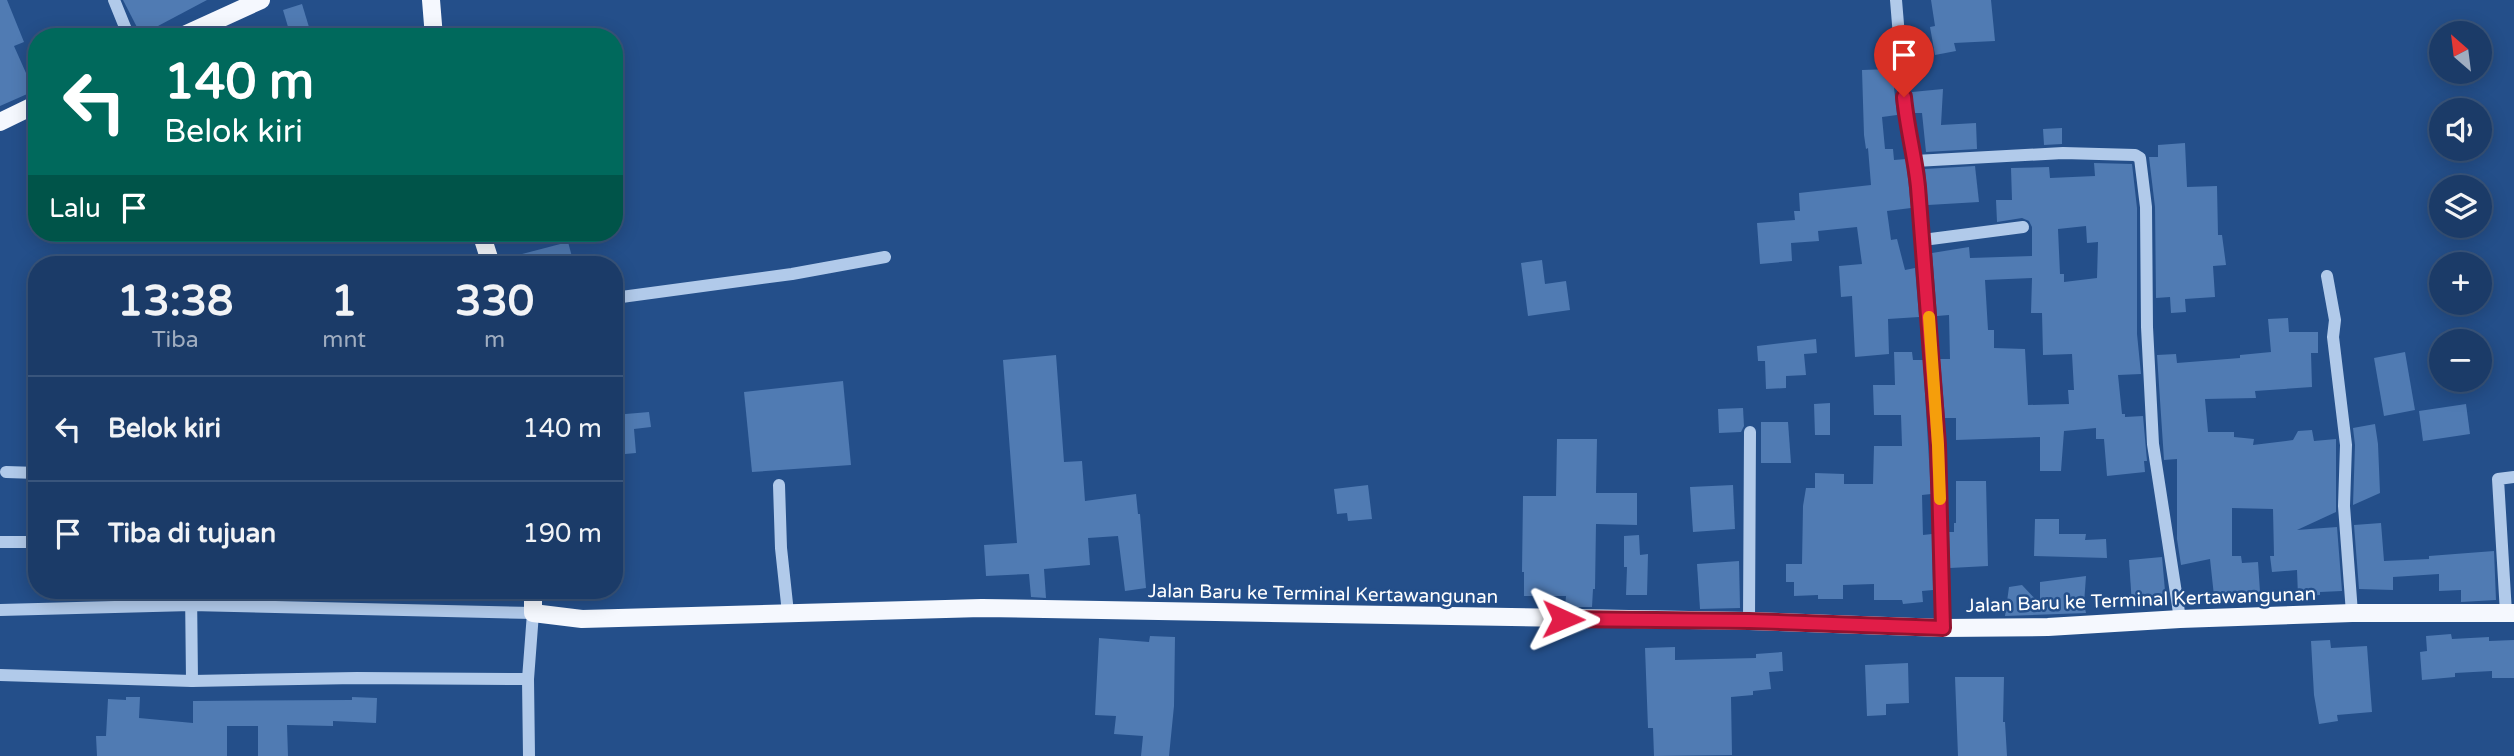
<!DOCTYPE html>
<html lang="id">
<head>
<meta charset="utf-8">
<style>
	:root { --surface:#1b3b68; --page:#284671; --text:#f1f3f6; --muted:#a0adc0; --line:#39557c }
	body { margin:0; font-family:"Varela Round",sans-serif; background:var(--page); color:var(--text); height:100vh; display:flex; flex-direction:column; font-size:26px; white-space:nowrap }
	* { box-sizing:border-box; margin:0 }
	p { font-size:23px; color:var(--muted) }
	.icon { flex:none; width:38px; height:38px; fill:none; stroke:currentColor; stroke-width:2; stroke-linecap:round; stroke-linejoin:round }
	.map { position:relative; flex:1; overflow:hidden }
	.sheet { position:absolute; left:28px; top:256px; width:595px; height:343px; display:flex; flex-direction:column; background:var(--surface); border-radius:28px; box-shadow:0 4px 18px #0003,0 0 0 2px var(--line) }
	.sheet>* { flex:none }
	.banner { position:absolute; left:28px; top:28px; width:595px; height:214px; border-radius:28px; box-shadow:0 4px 18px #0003,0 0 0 2px var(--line); background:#00695c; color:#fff; overflow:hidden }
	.needle { width:46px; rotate:332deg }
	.tools { position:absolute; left:2429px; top:21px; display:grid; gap:14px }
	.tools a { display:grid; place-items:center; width:63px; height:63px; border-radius:50%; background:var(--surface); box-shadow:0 4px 18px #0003,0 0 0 2px var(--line); font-size:35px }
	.pin { position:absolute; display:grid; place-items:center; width:60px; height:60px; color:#fff; margin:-72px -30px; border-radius:50% 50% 50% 0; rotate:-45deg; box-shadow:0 0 7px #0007 }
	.pin .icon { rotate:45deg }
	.me { position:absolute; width:77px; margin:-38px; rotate:91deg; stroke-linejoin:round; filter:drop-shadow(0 0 5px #0008) }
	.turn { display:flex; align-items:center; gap:24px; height:147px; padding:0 21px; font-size:32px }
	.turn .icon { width:91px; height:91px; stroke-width:2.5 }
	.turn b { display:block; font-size:49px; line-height:60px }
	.then { display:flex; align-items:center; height:66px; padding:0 21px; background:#0003; gap:14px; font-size:26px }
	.eta { display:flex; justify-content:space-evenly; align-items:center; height:119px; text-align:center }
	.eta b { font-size:42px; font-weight:700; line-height:49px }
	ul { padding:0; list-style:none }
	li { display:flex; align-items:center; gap:21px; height:105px; padding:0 21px; border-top:2px solid var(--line) }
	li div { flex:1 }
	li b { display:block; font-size:26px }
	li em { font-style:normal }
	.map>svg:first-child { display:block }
	.building { fill:#507bb3; fill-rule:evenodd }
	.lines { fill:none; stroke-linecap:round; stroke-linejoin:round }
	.minor { stroke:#b1caea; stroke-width:12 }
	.major { stroke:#f5f8fe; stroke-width:18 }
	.route-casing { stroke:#92132f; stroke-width:18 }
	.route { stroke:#e11d48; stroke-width:12 }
	.slow { stroke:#f59e0b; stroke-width:12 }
	.labels { text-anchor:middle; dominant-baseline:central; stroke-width:5; stroke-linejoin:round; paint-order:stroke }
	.street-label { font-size:19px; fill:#fff; stroke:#244f8a }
</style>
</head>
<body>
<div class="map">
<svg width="2514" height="756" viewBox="0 0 2514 756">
	<rect width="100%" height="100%" fill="#244f8a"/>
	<g class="building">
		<polygon points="0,0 7,0 24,42 14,46 34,91 0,106"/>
		<polygon points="123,0 207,0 141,35"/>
		<polygon points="1931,0 1991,0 1995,41 1954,43 1956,51 1935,55 1930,27 1935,26"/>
		<polygon points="302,4 312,37 291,37 283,10"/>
		<polygon points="1892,69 1897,115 1882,117 1885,149 1893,149 1894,160 1906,159 1911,208 1887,211 1891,240 1897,239 1905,270 1915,268 1919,317 1888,319 1889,354 1855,357 1852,296 1841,297 1839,266 1862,264 1857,227 1818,231 1819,241 1791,243 1792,261 1760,264 1757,223 1795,220 1794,211 1800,211 1799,193 1871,185 1868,148 1866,149 1864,135 1862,70"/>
		<polygon points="1943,89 1941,125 1976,123 1977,149 1926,152 1922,113 1914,113 1912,92"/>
		<polygon points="2062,128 2062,144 2044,145 2043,129"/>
		<polygon points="2185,143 2187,187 2217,186 2218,235 2222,235 2226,265 2213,266 2215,297 2185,299 2186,312 2171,313 2170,297 2156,298 2155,207 2149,157 2158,157 2158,145"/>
		<path d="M2094 163 2132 164 2137 208V334L2141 374 2118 375 2122 414H2125V417L2143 416 2147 461H2144L2145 472 2107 476 2104 439H2096V428L2064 431 2061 471H2040V437L1956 440V418H1945L1940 359H1950L1949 315 1937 316 1932 253 1969 247 1970 258 2032 256V227L2029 221 2022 218 1997 222 1996 200H2012L2011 168 2049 167 2050 178 2095 176ZM2086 226 2087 243 2098 242 2097 278 2064 282V274H2060L2058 229ZM2032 278 2031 313H2042L2043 355 2072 354 2074 390H2068L2069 404 2028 405 2025 349 1994 348V330H1988L1985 280Z"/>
		<polygon points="1975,166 1979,202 1928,205 1925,169"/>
		<polygon points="568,242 574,264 504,264 503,259"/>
		<polygon points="1542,260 1545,284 1566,281 1570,310 1528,316 1521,263"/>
		<polygon points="2288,318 2289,332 2318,332 2318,353 2311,353 2312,387 2255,391 2256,398 2205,399 2208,432 2234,432 2234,437 2254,439 2253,445 2293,440 2298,431 2312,430 2314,441 2336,439 2336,512 2297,530 2337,527 2342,591 2320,592 2320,595 2298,596 2297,570 2272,572 2270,556 2274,556 2273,509 2232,508 2232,556 2241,556 2242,563 2258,562 2260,592 2214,596 2210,559 2181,565 2177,539 2177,459 2164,460 2157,355 2176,354 2177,363 2240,358 2240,355 2271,352 2268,319"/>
		<polygon points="1816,339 1817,353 1804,354 1806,375 1786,376 1786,388 1766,389 1765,361 1758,361 1757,346"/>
		<polygon points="1894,352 1912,352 1913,360 1923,360 1931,494 1922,495 1923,535 1932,534 1933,590 1922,591 1923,602 1903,604 1902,600 1874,600 1874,584 1843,585 1843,599 1818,599 1818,595 1794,596 1794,582 1786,582 1786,564 1802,564 1803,506 1806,488 1815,488 1815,473 1844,474 1844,484 1873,484 1874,446 1902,446 1901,415 1874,415 1873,385 1895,385"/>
		<polygon points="2405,352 2415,410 2384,416 2374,358"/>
		<polygon points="1056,355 1064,462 1082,461 1085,501 1136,494 1138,514 1140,514 1146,588 1125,591 1118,536 1088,538 1090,565 1044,569 1046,598 1031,597 1029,574 986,576 984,545 1017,543 1003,360"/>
		<polygon points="843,381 851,465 752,472 744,392"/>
		<polygon points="1830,403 1830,435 1815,435 1814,404"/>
		<polygon points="2466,404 2470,434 2423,441 2419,411"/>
		<polygon points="1743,408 1744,426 1741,432 1719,433 1718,409"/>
		<polygon points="649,412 651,427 634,429 636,453 614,455 614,415"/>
		<polygon points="1761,422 1788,422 1791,463 1761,463"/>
		<polygon points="2375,424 2378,444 2380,493 2353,505 2355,445 2353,428"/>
		<polygon points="1557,439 1597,439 1596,493 1637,493 1637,525 1596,524 1595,589 1593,589 1592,607 1565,607 1566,596 1524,596 1524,572 1522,572 1523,496 1556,496"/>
		<polygon points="1956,481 1986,481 1988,566 1950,568 1949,532 1954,532 1954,523 1956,523"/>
		<polygon points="1368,485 1372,519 1348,521 1347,513 1337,514 1334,489"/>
		<polygon points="1733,485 1735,529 1693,532 1690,487"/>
		<polygon points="2035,519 2059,519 2059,534 2086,534 2085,540 2106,539 2107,558 2034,556"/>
		<polygon points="2381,523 2384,561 2429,559 2429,556 2494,551 2496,600 2461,602 2461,590 2439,591 2439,574 2393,577 2393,590 2359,589 2354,525"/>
		<polygon points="1639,535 1640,555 1648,554 1647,595 1626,595 1627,567 1624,567 1624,536"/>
		<polygon points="2162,557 2166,602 2132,605 2129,560"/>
		<polygon points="1739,561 1740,608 1700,609 1697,564"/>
		<polygon points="2086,576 2084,604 2086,613 2005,616 2009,587 2022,585 2040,604 2040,582"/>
		<polygon points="2451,634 2452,639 2489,637 2489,641 2514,640 2514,678 2492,678 2492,671 2455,673 2455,677 2422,680 2420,652 2427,651 2426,636"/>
		<polygon points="1150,636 1175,637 1174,706 1169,756 1141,756 1143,736 1114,734 1116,716 1095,715 1099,638 1149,642"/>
		<polygon points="2330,640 2331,648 2367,646 2372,712 2337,715 2338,721 2319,724 2314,695 2311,641"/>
		<polygon points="1675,647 1675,660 1756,658 1756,654 1782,652 1783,671 1769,672 1771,689 1753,691 1753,695 1731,697 1732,755 1654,756 1653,728 1648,728 1645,648"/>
		<polygon points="1908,663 1909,703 1886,704 1886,715 1867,716 1865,665"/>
		<polygon points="1955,677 2004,677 2003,722 2005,722 2007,756 1958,756"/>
		<polygon points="126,697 140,697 139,718 193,723 193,701 352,700 352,697 377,698 376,723 333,721 333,726 287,725 288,756 258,756 258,726 227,726 227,756 97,756 96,736 106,736 108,699 126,700"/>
	</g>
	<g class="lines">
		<g class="minor">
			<polyline points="114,0 129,37"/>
			<polyline points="1896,0 1906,121 1915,161 1918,187 1938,445 1943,628"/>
			<polyline points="1915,161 2063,153 2135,155 2140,158 2146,207 2147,327 2153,444 2180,619"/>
			<polyline points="1923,240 2023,227"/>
			<polyline points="2327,276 2335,320 2333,337 2346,445 2344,506 2352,613"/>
			<polyline points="614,298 792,274 885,257"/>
			<polyline points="6,472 37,473"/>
			<polyline points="779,485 781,548 788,613"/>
			<polyline points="0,542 37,542"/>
			<polyline points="191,590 192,681"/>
			<polyline points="0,610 191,605 533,613 528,679 529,756"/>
			<polyline points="2506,613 2498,479 2514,477"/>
			<polyline points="1749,621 1750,432"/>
			<polyline points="0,675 192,681 357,678 528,679"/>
		</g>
		<g class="major">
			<polyline points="431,0 434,37"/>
			<polyline points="180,37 261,0"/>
			<polyline points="0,122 37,104"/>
			<polyline points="481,233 491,264"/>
			<polyline points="533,590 533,613 582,619 982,608 1749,621 1943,628 2048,627 2180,619 2352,613 2514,613"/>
		</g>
	</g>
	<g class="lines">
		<defs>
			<path id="route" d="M1563 619 1749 621 1943 628 1938 445 1918 187C1915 157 1907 128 1904 97"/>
		</defs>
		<use href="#route" class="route-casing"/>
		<use href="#route" class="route"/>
		<polyline class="slow" points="1929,317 1938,445 1940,499"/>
	</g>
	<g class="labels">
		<g class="street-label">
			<text transform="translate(1323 594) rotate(1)">Jalan Baru ke Terminal Kertawangunan</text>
			<text transform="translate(2141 600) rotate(-2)">Jalan Baru ke Terminal Kertawangunan</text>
		</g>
	</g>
</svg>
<div class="tools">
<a><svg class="needle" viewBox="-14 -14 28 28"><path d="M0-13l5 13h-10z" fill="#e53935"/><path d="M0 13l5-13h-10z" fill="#a0adc0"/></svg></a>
<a><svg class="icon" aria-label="sound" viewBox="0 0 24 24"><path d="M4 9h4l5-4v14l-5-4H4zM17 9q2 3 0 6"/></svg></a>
<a><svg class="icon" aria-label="layers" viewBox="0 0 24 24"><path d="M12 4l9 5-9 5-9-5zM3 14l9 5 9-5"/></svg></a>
<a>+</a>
<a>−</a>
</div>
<div class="pin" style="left:1904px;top:97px;background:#d93025"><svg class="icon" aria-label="arrive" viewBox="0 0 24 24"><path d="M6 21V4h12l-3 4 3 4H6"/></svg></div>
<svg class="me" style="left:1563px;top:619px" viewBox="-20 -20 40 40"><path d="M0-17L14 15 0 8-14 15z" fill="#e11d48" stroke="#fff" stroke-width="4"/></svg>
<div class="banner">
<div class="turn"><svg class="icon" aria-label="left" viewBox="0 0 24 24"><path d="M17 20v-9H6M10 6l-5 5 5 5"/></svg><div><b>140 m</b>Belok kiri</div></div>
<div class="then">Lalu<svg class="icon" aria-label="arrive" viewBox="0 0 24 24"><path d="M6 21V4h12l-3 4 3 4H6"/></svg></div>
</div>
<section class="sheet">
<div class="eta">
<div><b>13:38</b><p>Tiba</p></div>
<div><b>1</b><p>mnt</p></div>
<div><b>330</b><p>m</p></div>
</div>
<ul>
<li><svg class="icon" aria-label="left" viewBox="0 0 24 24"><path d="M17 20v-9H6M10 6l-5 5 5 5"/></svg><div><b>Belok kiri</b></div><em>140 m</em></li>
<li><svg class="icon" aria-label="arrive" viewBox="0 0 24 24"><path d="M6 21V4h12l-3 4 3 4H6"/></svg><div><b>Tiba di tujuan</b></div><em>190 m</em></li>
</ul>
</section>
</div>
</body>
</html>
